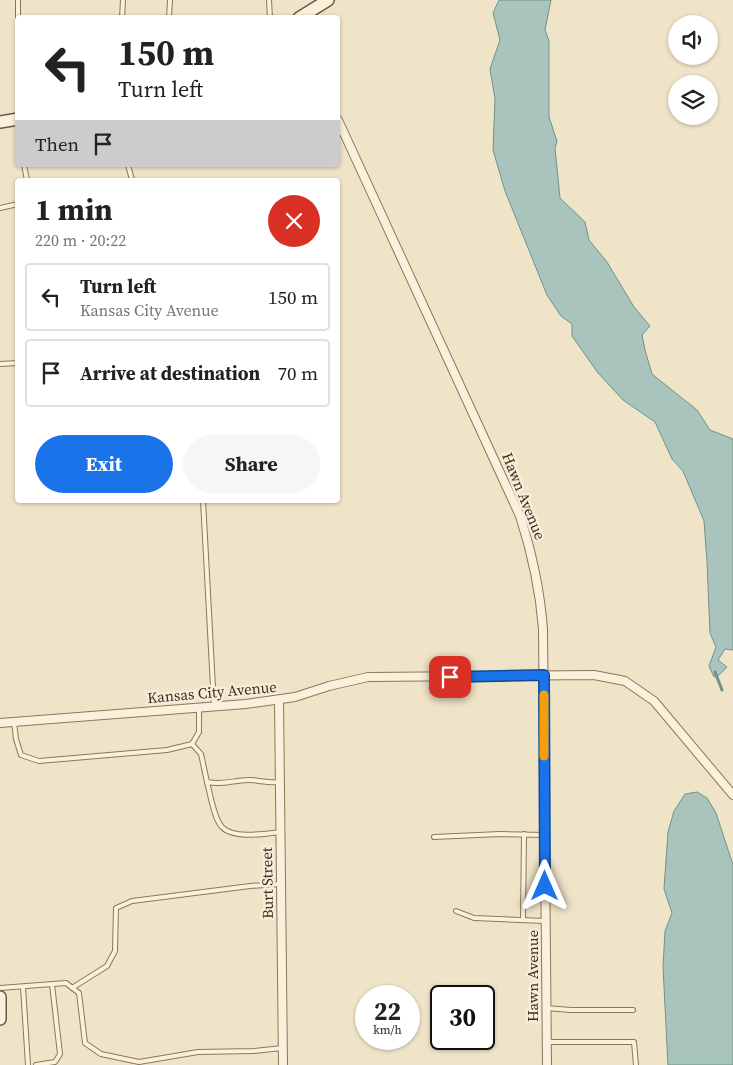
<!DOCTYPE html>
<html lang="en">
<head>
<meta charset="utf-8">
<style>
	:root { --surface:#fff; --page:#f6f6f6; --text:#222; --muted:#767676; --line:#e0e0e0; --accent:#1a73e8 }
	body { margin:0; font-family:"Source Serif 4",serif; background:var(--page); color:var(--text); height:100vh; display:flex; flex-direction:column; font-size:19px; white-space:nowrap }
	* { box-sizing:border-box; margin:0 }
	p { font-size:16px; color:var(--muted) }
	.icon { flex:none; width:28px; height:28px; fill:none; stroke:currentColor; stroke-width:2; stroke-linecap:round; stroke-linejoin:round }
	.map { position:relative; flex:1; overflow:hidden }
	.details { position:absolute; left:15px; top:178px; width:325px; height:325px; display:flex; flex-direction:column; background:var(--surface); border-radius:5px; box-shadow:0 1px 4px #0004 }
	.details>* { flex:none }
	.top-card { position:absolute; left:15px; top:15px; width:325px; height:152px; border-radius:5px; box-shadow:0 1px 4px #0004; background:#fff; color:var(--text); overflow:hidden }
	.tools { position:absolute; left:668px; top:15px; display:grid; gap:10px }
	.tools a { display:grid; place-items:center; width:50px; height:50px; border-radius:50%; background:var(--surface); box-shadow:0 1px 4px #0004; font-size:25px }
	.speed { position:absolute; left:355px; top:985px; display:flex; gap:10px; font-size:25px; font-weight:700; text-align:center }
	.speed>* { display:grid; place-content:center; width:65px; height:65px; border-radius:50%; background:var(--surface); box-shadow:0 1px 4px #0004; line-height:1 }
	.speed small { font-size:12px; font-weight:400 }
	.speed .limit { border:2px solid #111; border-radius:8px; background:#fff; color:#111 }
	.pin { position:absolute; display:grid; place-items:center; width:42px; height:42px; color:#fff; margin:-21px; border-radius:10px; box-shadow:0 2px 8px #0006 }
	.me { position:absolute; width:55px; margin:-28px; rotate:0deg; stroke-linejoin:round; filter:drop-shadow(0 0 4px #0008) }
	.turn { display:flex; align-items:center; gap:18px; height:105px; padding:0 20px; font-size:22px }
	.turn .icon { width:65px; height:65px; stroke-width:2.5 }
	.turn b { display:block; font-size:35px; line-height:42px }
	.then { display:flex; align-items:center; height:48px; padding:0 20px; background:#0003; gap:10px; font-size:19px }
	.round { display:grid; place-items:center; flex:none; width:52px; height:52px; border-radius:26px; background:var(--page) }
	.headline { display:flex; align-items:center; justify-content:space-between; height:85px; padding:0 20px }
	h1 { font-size:30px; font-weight:700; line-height:38px }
	.cta { display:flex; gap:10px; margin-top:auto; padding:10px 20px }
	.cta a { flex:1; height:58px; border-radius:30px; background:var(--accent); color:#fff; font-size:20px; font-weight:700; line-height:58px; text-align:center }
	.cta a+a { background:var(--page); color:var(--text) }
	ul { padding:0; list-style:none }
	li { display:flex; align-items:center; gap:15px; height:68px; margin:0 10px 8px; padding:0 10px; border:2px solid var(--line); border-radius:5px }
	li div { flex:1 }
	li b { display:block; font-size:19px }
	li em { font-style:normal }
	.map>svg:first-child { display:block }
	.water { fill:#a9c4bc; stroke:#6f938a }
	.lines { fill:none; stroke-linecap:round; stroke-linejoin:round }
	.stream { stroke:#6f938a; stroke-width:3 }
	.lane-casing { stroke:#8d765c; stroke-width:6 }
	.street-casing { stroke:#8d765c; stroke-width:10 }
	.secondary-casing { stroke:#6f573f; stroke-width:14 }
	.lane { stroke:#faf1dc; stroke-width:4 }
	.street { stroke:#faf1dc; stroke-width:8 }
	.secondary { stroke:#faf1dc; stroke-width:11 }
	.route-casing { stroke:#114b97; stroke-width:12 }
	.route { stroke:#1a73e8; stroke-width:9 }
	.slow { stroke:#f59e0b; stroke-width:9 }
	.labels { text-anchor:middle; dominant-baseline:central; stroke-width:5; stroke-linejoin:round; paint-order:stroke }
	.street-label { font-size:15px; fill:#3d2e20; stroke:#f7eed8 }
</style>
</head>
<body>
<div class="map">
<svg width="733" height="1065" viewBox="0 0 733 1065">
	<rect width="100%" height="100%" fill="#f0e4c8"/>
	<g class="water">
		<polygon points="499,0 551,0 545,30 549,41 549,117 557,141 555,148 560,198 585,222 589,240 607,262 634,307 650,326 642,335 645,350 652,374 697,410 710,430 733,439 733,650 725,649 718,660 727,667 719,675 714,677 709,666 716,647 710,633 707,562 704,521 683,471 672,459 655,422 623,400 598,373 572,336 572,324 561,316 547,295 505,191 493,150 495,99 490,69 500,40 493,13"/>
		<polygon points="697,792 707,798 716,813 733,865 733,1065 668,1065 663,967 665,931 672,913 664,889 668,832 674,811 685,794"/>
	</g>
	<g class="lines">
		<polyline class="stream" points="715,672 722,690"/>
		<defs>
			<g id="lane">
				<polyline points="269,0 270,18"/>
				<polyline points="122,18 123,0"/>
				<polyline points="169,18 170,0"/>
				<polyline points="18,54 18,0"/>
				<polyline points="24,165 27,180"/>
				<polyline points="128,165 132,180"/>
				<polyline points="0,208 18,204"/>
				<polyline points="0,364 18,363"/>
				<polyline points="203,500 214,706"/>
				<polyline points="14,722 16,739 21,755 39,761 167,750 192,744 199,732 199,707"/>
				<path d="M192 744 201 754 207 782C225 786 235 779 251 780 261 781 270 783 280 782"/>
				<path d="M207 782C210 793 214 819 222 827 233 839 264 834 280 832"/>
				<polyline points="434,837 500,834 545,835"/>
				<polyline points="456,911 474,918 545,921"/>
				<polyline points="523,920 524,834"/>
				<polyline points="23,987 28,1065"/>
				<polyline points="0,988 66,983 79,993 85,1043 101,1054 139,1062 198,1052 254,1051 282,1048"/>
				<polyline points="72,988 107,966 115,951 116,908 132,901 250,886 281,884"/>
				<polyline points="546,1008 571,1010 633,1010"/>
				<polyline points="547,1042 634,1042 636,1065"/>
				<polyline points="36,1065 55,1062 60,1054 52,984"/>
			</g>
			<g id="street">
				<path d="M338 120 520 516C532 553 540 590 543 629L547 1065"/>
				<polyline points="279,700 283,1065"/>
				<polyline points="0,723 246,704 295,697 329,686 368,677 594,675 625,681 654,701 733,795"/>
			</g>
			<g id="secondary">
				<polyline points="299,18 328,0"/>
				<polyline points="0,122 18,119"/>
				<polyline points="0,997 0,1019"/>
			</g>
		</defs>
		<use href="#lane" class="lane-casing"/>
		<use href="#street" class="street-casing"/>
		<use href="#secondary" class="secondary-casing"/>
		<use href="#lane" class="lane"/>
		<use href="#street" class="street"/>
		<use href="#secondary" class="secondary"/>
	</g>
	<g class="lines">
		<defs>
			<polyline id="route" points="450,677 544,675 545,886"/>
		</defs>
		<use href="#route" class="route-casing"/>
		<use href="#route" class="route"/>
		<polyline class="slow" points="544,695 544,756"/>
	</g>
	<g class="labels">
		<g class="street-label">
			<text transform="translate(524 496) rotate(68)">Hawn Avenue</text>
			<text transform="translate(212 692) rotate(-5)">Kansas City Avenue</text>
			<text transform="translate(267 883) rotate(-91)">Burt Street</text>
			<text transform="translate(532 976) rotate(-90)">Hawn Avenue</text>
		</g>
	</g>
</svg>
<div class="tools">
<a><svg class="icon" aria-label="sound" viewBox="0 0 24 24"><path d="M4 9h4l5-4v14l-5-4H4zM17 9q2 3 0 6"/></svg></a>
<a><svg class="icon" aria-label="layers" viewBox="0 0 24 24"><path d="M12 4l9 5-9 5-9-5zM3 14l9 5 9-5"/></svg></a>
</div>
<div class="speed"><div>22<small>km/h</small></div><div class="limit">30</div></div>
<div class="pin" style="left:450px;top:677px;background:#d93025"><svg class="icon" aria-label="arrive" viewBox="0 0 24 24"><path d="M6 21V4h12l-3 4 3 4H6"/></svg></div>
<svg class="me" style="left:545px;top:886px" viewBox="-20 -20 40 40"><path d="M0-17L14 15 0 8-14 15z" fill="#1a73e8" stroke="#fff" stroke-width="4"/></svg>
<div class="top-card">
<div class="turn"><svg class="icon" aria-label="left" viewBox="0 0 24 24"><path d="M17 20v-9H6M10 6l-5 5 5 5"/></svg><div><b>150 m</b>Turn left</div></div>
<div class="then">Then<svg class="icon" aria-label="arrive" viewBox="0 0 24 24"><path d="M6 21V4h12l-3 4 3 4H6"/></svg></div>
</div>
<section class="details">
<div class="headline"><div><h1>1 min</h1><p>220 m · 20:22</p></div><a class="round" style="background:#d93025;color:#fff"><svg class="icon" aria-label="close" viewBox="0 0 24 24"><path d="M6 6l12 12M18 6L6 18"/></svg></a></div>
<ul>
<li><svg class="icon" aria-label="left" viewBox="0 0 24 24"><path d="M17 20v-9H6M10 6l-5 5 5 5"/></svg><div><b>Turn left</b><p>Kansas City Avenue</p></div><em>150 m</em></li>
<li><svg class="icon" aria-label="arrive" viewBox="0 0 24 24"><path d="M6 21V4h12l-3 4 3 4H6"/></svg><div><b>Arrive at destination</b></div><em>70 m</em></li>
</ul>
<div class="cta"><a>Exit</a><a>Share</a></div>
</section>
</div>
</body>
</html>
